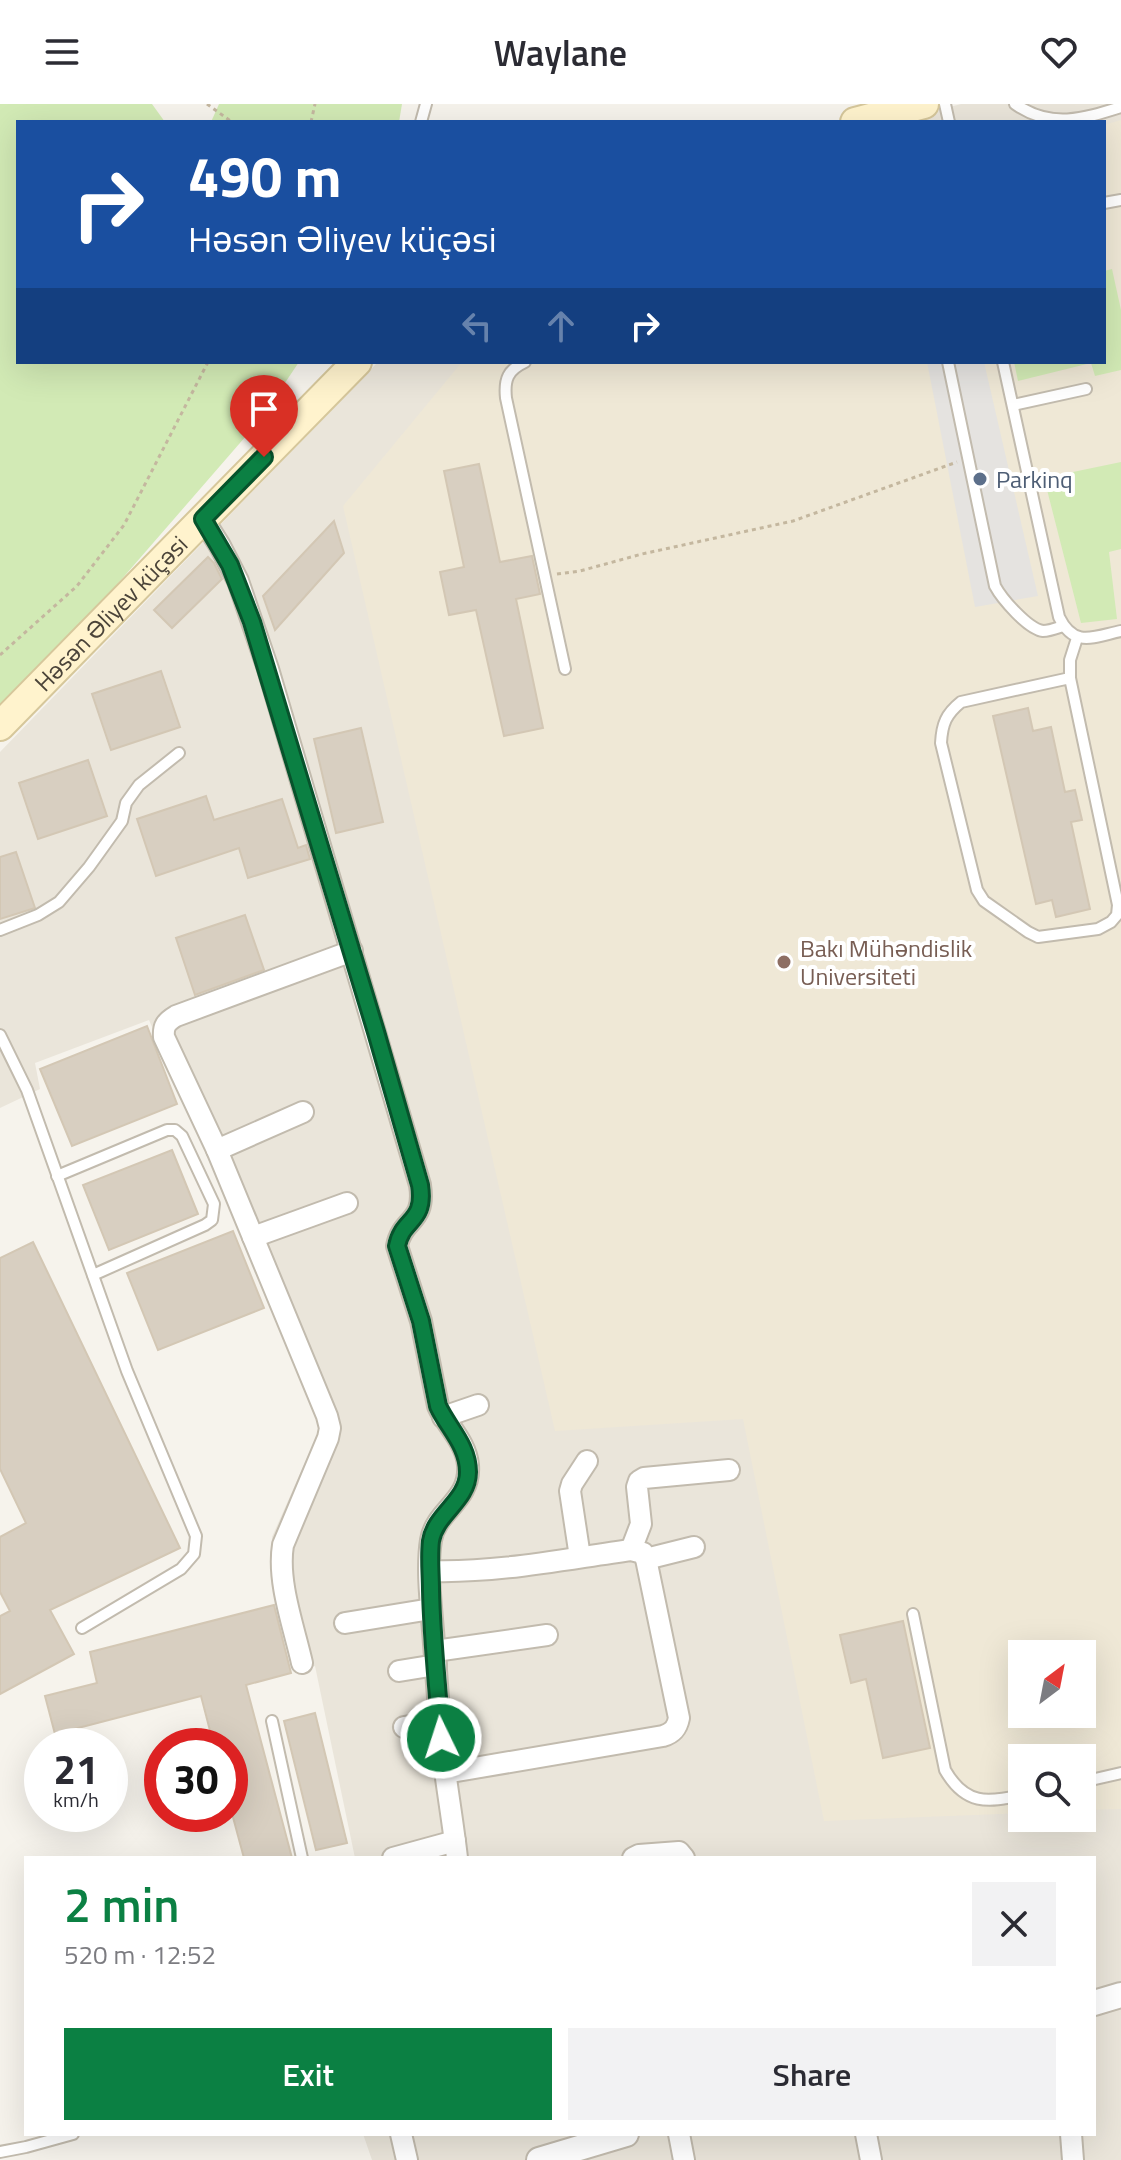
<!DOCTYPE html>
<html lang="en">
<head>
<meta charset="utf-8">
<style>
	:root { --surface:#fff; --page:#f2f2f3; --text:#2b2b33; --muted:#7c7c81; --accent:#0b8043 }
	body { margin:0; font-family:"Titillium Web",sans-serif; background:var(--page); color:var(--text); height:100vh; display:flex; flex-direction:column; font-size:30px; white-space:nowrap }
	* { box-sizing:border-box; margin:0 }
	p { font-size:26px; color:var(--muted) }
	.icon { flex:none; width:44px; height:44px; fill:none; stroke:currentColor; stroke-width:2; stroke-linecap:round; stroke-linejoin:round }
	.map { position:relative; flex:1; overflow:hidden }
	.details { position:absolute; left:24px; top:1752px; width:1072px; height:280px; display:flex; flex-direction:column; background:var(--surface); border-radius:0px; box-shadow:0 8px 32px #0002 }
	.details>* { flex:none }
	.top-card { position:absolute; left:16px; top:16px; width:1090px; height:244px; border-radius:0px; box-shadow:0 8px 32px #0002; background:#1a4fa0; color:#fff; overflow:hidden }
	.needle { width:52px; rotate:32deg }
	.controls { position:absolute; left:1008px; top:1536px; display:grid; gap:16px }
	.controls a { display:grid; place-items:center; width:88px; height:88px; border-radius:0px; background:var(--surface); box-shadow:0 8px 32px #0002; font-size:40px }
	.speed { position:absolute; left:24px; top:1624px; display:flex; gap:16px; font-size:40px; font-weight:700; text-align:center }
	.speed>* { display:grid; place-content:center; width:104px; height:104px; border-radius:50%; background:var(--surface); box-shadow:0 8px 32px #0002; line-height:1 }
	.speed small { font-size:20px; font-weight:400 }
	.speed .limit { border:12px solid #d22; background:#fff; color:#111 }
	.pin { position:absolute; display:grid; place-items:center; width:68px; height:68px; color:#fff; margin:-82px -34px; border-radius:50% 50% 50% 0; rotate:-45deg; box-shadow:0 0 8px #0007 }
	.pin .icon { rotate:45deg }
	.me { position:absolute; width:88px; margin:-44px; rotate:356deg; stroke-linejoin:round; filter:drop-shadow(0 0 6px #0008) }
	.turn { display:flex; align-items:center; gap:28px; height:168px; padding:0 40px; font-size:36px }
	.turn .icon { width:104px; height:104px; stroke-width:2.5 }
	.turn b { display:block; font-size:56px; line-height:68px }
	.lanes { display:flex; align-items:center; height:76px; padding:0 40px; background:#0003; justify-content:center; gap:40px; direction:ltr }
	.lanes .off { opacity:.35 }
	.round { display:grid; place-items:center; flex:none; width:84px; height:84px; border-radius:0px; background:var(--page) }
	.head { display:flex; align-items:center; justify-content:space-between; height:136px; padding:0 40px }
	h1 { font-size:48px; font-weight:600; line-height:60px; color:var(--accent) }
	.primary-button { display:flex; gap:16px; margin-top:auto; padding:16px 40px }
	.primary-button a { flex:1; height:92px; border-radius:0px; background:var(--accent); color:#fff; font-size:32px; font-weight:600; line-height:92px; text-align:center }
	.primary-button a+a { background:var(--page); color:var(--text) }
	header { display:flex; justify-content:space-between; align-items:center; height:104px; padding:0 40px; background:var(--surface); font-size:36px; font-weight:600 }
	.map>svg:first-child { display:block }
	.residential { fill:#eae5da; fill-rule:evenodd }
	.education { fill:#efe8d6; fill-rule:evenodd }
	.green { fill:#d2eab5 }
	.parking { fill:#e5e3e0 }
	.building { fill:#d8cfc1; stroke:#d3c7b4; stroke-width:2 }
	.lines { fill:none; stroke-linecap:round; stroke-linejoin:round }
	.service-casing { stroke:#c2bbae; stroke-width:14 }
	.minor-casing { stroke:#c2bbae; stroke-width:24 }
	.tertiary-casing { stroke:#c2bbae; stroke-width:28 }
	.secondary-casing { stroke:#d6c79b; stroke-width:32 }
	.path { stroke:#c4b79f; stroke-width:3; stroke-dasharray:4 4; stroke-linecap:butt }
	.service { stroke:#fff; stroke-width:10 }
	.minor { stroke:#fff; stroke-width:20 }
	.tertiary { stroke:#fff; stroke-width:24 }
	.secondary { stroke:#fff3cd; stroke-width:28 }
	.route-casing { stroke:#07532c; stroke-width:20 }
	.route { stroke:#0b8043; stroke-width:14 }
	.service-dot { fill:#5c6f8a; stroke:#fff; stroke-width:3 }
	.education-dot { fill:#8d6e63; stroke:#fff; stroke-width:3 }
	.labels { text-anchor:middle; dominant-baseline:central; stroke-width:8; stroke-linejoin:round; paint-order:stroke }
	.service-label { font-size:24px; fill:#4e5e75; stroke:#fff; text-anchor:start }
	.street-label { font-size:24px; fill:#4b4439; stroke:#fff }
	.education-label { font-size:24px; fill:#785e54; stroke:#fff; text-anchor:start }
</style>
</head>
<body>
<header><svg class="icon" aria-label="menu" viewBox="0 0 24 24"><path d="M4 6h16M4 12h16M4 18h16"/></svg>Waylane<svg class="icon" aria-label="heart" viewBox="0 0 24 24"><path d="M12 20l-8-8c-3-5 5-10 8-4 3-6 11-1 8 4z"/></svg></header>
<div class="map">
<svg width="1121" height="2056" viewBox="0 0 1121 2056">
	<rect width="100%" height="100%" fill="#f6f3ec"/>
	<path class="residential" d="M961 0H1121V2056H372L363 2030H1094V1754H355L315 1562 299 1565 272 1462V1433L322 1320 149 916 35 959 40 985 0 1004V648L378 258H1104V18H895ZM1022 1550H1082V1610H1022ZM1022 1654H1082V1714H1022Z"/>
	<path class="education" d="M1121 16V1705L1082 1706V1654H1022V1709L824 1717 743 1315 555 1327 343 402 462 258H1104V21ZM1022 1550H1082V1610H1022Z"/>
	<g class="green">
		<polygon points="0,0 152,0 165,18 18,18 18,258 299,258 260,316 114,484 0,600"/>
		<polygon points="219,0 402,0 399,18 211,18"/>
		<polygon points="1112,165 1121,206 1121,266 1095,272 1091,259 1018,277 1014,258 1104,258 1104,167"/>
		<polygon points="1121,358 1121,445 1109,448 1117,515 1081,519 1044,374"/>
	</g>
	<polygon class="parking" points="927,258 984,258 1038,492 975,503"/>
	<g class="building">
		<polygon points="479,360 500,458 532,452 540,490 516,495 543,624 504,632 476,506 449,511 440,468 464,463 444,367"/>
		<polygon points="334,417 344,449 275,526 263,492"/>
		<polygon points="208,453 214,459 222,475 172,524 154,506"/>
		<polygon points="161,567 180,623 111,646 92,590"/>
		<polygon points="1028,604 1033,627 1051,623 1065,688 1075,686 1082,716 1071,718 1090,805 1056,813 1052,796 1036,800 993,612"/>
		<polygon points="361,624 383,718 336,729 314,635"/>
		<polygon points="88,656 107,712 38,735 19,679"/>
		<polygon points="206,692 214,716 282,695 298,744 306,741 310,755 248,774 239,744 156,772 137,715"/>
		<polygon points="16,748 35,804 0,815 0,753"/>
		<polygon points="245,811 264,866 195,891 176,834"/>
		<polygon points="147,922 177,1000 72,1042 40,965"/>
		<polygon points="172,1046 198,1110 109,1146 83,1081"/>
		<polygon points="233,1127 264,1204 158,1246 127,1169"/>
		<polygon points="33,1138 180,1444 50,1506 74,1550 0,1590 0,1512 10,1507 0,1488 0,1433 26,1419 0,1365 0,1154"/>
		<polygon points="274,1501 291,1569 246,1581 292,1754 244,1754 230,1702 230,1642 214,1642 201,1592 55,1630 45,1592 97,1579 90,1548"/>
		<polygon points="903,1517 930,1644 883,1654 866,1575 851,1579 840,1531"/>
		<polygon points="315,1609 347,1739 316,1746 284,1617"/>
	</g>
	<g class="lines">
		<defs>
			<g id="service">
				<polyline points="945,0 949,18"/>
				<path d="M1015 0C1051 25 1083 15 1121 3"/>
				<polyline points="421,18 426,0"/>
				<polyline points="1104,99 1121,96"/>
				<path d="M525 258C508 266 504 275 506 294L565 565"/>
				<path d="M948 258 995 482C1002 495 1028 525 1043 527 1050 527 1057 524 1063 522"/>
				<path d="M1003 258 1059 513C1074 544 1093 533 1121 527"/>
				<polyline points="1013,301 1086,285"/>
				<path d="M1070 574 961 598C946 610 942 620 941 639L977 786 984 797 1028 828 1038 833 1098 825 1111 818 1117 811 1118 801 1070 574V556L1077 534"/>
				<polyline points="0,826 38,811 59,798 89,763 122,717 126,699 139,681 179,649"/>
				<polyline points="0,931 27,986 127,1267 196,1432 194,1450 181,1465 82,1524"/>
				<polyline points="57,1072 167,1026 175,1026 182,1032 214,1100 212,1116 205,1121 93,1171"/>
				<path d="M913 1510 945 1666C965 1701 987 1699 1022 1691"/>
				<polyline points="272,1617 302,1754"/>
				<polyline points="1082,1678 1121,1669"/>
				<polyline points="0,2048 26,2043 73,2030"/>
			</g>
			<g id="minor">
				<path d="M203 415 220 442 238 477 268 565 420 1081C426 1119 402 1114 397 1142L421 1217 438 1302C447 1322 466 1338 468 1361 471 1397 436 1406 431 1436 426 1467 432 1509 434 1540 437 1577 439 1614 443 1651 447 1685 453 1719 457 1754"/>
				<polyline points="217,1046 303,1008"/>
				<polyline points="253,1133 347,1099"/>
				<polyline points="443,1313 478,1301"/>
				<polyline points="631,1446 641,1420 637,1383 639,1377 644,1374 729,1366"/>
				<polyline points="580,1453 570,1387 572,1380 587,1357"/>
				<polyline points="646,1455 694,1443"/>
				<path d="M431 1467C498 1469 565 1455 631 1446L643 1449 646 1455 679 1614C677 1624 673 1629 663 1632L445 1669"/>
				<polyline points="345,1519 431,1505"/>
				<polyline points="435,1547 547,1531"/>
				<path d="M302 1559C294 1523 277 1478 283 1441L328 1334 330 1324 327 1312 217 1046 164 933C163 922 166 918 176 912L352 847"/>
				<polyline points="399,1567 436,1561"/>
				<polyline points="404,1623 440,1617"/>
				<polyline points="393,1754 455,1737"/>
				<polyline points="633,1754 639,1751 679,1748 684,1754"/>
				<polyline points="401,2030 407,2056"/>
				<polyline points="679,2030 684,2056"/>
				<polyline points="866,2030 871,2056"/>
				<polyline points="1071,2030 1073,2056"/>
			</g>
			<g id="tertiary">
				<polyline points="1094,1899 1121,1891"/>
				<polyline points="539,2056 626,2030"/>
			</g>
			<g id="secondary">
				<polyline points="855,18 924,0"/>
				<path id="s1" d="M0 622 357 258"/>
			</g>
		</defs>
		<use href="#service" class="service-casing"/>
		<use href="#minor" class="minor-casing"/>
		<use href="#tertiary" class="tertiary-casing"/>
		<use href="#secondary" class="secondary-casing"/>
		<g class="path">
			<polyline points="207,0 232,18"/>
			<polyline points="311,18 315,0"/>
			<polyline points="557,470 580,467 642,450 793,417 957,358"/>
			<polyline points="0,551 77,482 124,421 208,258"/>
		</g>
		<use href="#service" class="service"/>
		<use href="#minor" class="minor"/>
		<use href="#tertiary" class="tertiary"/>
		<use href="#secondary" class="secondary"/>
	</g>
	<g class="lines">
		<defs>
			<path id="route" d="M264 353 203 415 230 461 252 518 376 928 420 1081C426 1119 402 1114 397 1142L421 1217 438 1302C448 1324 468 1341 468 1368 468 1397 435 1410 431 1437 429 1453 431 1470 431 1486 432 1536 438 1585 441 1634"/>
		</defs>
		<use href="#route" class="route-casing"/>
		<use href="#route" class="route"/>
	</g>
	<circle class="service-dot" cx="980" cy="375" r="8"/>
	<circle class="education-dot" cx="784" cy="858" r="8"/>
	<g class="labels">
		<g class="service-label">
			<text x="996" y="375">Parkinq</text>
		</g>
		<g class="street-label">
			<text stroke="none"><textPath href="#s1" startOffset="158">Həsən Əliyev küçəsi</textPath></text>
		</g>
		<g class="education-label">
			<text x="800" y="844">Bakı Mühəndislik<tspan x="800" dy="28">Universiteti</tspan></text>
		</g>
	</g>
</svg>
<div class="controls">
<a><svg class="needle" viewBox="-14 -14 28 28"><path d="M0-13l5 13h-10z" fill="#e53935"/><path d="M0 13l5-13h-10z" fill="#7c7c81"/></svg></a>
<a><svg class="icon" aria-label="search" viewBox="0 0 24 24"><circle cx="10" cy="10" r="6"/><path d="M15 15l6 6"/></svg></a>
</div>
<div class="speed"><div>21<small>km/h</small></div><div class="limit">30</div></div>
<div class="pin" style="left:264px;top:353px;background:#d93025"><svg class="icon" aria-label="arrive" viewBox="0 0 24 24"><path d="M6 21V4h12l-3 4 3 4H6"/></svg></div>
<svg class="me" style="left:441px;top:1634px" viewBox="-20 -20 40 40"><circle r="17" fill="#0b8043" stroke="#fff" stroke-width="3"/><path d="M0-11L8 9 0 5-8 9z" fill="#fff"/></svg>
<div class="top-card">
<div class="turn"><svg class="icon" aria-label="right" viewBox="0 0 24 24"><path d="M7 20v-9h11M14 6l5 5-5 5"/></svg><div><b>490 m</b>Həsən Əliyev küçəsi</div></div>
<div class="lanes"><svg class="icon off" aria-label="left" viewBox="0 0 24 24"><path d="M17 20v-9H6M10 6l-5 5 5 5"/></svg><svg class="icon off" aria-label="ahead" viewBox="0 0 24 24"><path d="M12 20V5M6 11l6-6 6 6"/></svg><svg class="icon" aria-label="right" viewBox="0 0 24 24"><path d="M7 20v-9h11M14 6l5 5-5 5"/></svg></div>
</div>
<section class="details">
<div class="head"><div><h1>2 min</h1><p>520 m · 12:52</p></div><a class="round"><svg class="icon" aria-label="close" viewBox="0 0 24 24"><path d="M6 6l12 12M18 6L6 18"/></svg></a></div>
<div class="primary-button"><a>Exit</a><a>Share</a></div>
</section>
</div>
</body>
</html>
